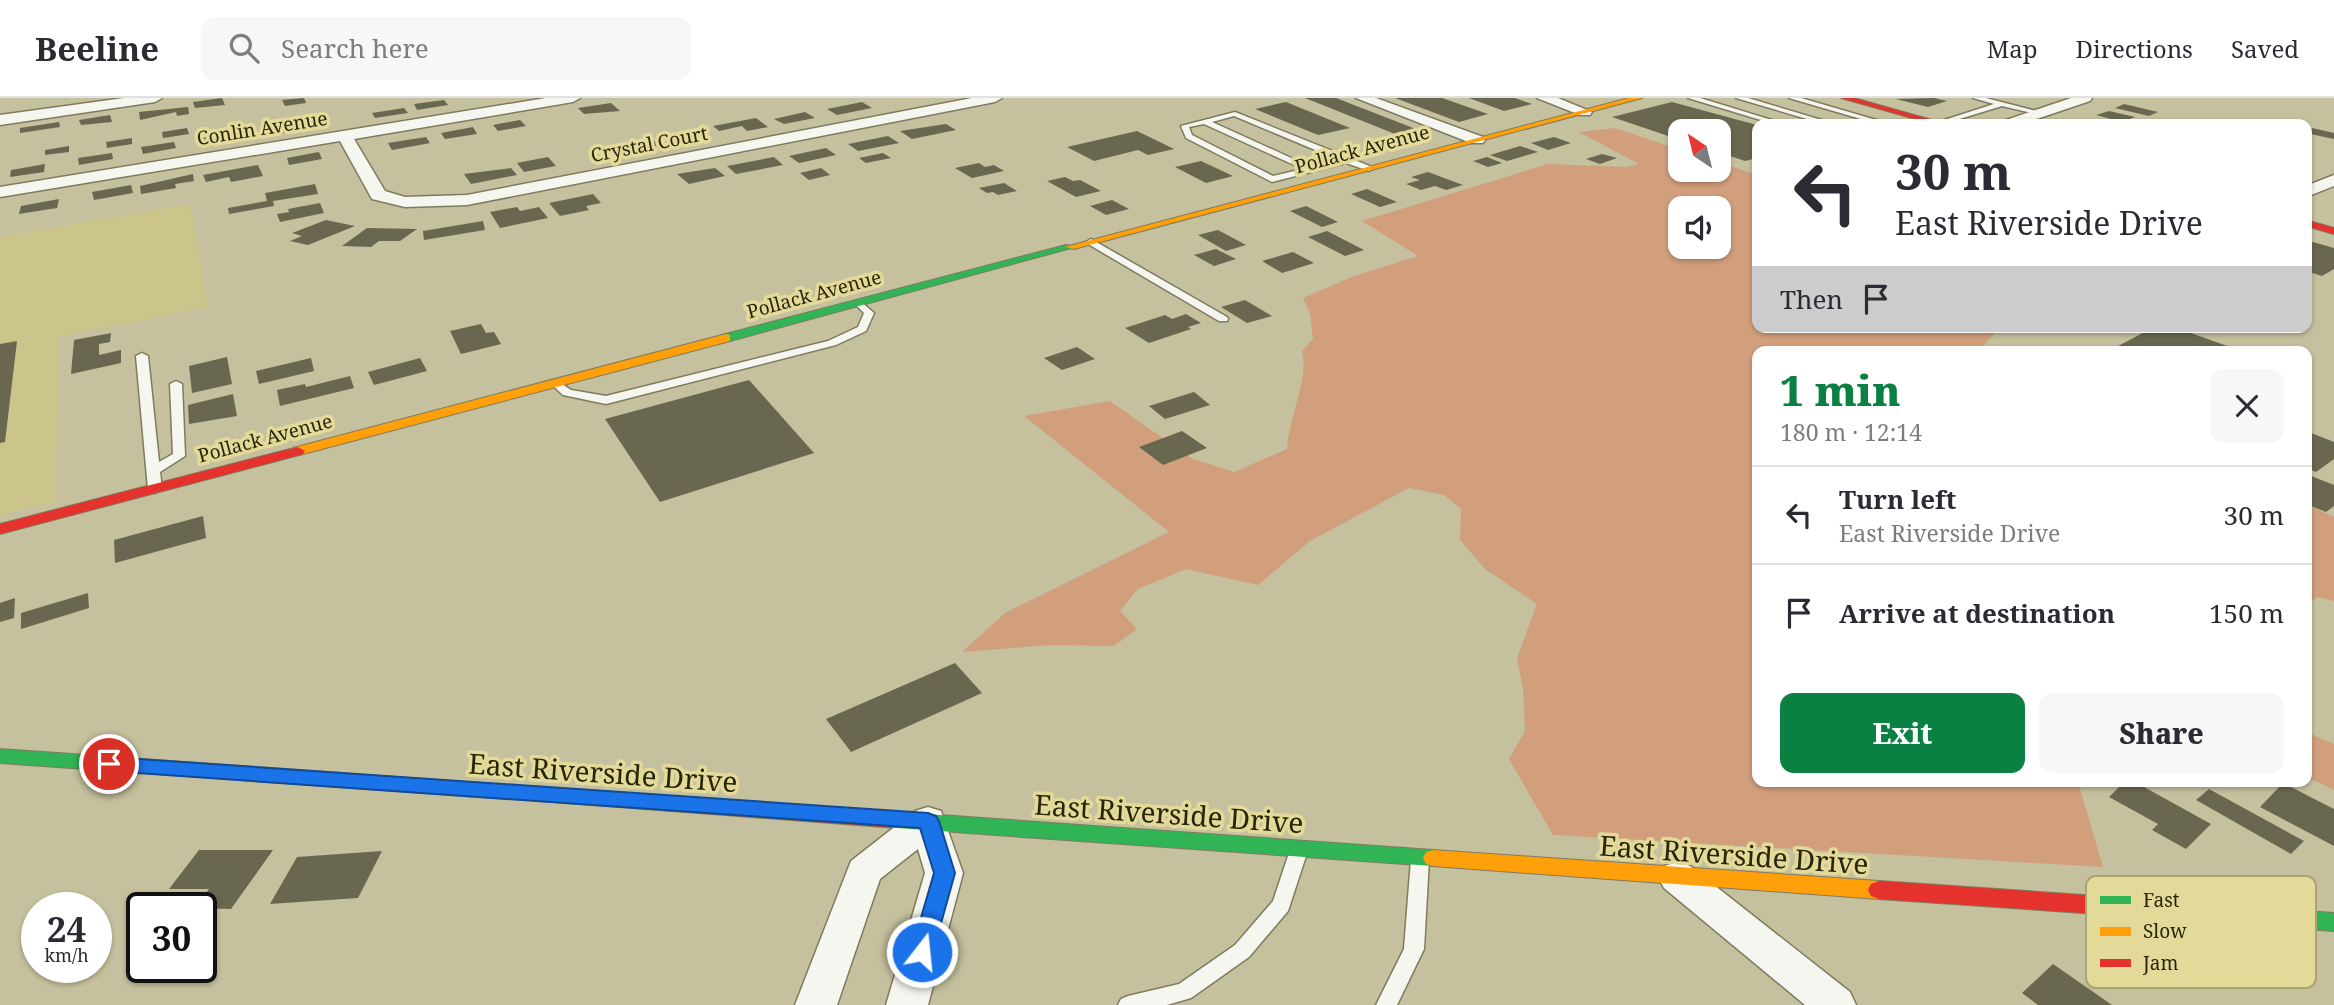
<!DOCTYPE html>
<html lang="en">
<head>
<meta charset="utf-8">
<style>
	:root { --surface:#fff; --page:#f7f7f7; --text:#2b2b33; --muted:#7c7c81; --line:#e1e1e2; --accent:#0b8043 }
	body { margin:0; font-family:"Noto Serif",serif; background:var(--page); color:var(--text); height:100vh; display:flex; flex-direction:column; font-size:26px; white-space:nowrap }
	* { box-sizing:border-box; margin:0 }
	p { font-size:23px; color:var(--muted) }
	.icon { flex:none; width:38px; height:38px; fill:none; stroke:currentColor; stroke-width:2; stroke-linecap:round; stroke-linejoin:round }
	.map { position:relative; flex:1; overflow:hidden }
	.details { position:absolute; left:1752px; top:248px; width:560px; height:441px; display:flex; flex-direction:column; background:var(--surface); border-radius:14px; box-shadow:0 2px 5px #0004 }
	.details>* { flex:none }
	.top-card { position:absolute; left:1752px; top:21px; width:560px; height:214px; border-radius:14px; box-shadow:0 2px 5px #0004; background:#fff; color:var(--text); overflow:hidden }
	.needle { width:46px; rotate:325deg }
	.fabs { position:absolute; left:1668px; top:21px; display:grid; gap:14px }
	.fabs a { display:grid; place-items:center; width:63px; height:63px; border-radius:14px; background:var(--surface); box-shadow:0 2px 5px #0004; font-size:35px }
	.speed { position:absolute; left:21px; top:794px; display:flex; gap:14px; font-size:35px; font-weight:700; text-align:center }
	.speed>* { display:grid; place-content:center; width:91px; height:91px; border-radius:50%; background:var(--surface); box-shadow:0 2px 5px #0004; line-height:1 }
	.speed small { font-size:18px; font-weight:400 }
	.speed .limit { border:4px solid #111; border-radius:10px; background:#fff; color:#111 }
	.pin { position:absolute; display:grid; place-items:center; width:60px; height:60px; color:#fff; margin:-30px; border:4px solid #fff; border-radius:50%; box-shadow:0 2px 7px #0007 }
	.me { position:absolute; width:77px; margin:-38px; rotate:16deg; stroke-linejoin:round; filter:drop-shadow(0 0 5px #0008) }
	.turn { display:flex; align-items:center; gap:24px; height:147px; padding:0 28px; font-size:32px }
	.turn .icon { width:91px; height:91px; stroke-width:2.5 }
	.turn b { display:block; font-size:49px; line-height:60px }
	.then { display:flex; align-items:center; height:66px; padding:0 28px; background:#0003; gap:14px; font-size:26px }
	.round { display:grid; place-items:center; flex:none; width:74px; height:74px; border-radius:14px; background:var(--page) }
	.head { display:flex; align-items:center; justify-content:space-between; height:119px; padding:0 28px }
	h1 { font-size:42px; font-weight:800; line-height:52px; color:var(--accent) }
	.cta { display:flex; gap:14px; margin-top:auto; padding:14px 28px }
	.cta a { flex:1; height:80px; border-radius:14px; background:var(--accent); color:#fff; font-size:28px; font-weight:800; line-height:80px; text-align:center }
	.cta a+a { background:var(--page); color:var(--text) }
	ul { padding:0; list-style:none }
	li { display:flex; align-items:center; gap:21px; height:98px; padding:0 28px; border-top:2px solid var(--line) }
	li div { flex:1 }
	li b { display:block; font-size:26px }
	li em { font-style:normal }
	header { display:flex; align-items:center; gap:42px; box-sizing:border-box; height:98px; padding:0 35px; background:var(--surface); border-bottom:2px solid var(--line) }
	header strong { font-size:33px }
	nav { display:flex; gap:38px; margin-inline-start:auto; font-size:24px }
	.search { width:490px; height:63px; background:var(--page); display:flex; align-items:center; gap:18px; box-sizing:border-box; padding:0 24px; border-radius:14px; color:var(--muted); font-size:26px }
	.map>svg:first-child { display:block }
	.built { fill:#cbc48b }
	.forest { fill:#d29f7d; fill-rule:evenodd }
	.building { fill:#6a6751 }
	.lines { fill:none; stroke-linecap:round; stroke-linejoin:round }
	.lane-casing { stroke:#7f7b5e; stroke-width:3 }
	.street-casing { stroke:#7f7b5e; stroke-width:3 }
	.fast-casing { stroke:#7f7b5e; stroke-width:2 }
	.slow-casing { stroke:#7f7b5e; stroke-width:2 }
	.jam-casing { stroke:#7f7b5e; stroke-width:2 }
	.lane { fill:#f6f6f0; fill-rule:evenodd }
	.street { fill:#f6f6f0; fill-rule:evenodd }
	.fast { fill:#30b455; fill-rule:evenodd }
	.slow { fill:#ff9f0a; fill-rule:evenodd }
	.jam { fill:#e5322d; fill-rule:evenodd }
	.route { fill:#1a73e8; stroke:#114b97; stroke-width:2 }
	.labels { text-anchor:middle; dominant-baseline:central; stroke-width:7; stroke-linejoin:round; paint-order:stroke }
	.far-street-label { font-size:19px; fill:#29250a; stroke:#e3da99 }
	.near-street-label { font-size:28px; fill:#29250a; stroke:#e3da99 }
	.key { fill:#e3da99; stroke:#aba46e; stroke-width:2 }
	.key-label { font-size:19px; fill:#29250a }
</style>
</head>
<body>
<header>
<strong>Beeline</strong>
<div class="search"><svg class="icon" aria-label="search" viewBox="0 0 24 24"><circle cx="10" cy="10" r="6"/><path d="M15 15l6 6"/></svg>Search here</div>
<nav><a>Map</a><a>Directions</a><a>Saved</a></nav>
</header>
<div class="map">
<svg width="2334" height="907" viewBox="0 0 2334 907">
	<rect width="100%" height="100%" fill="#c5c09d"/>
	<polygon class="built" points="190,106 208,209 58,239 56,403 0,417 0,139"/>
	<g class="forest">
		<path d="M1615 30 1680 52V72H1718L1719 64 1757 77V229H2001L1977 254H1757V684H2078L2103 769 1553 737 1509 661 1525 633 1523 591 1517 560 1537 506 1485 471 1460 442 1461 411 1444 397 1409 390 1310 443 1258 487 1186 471 1138 491 1120 513 1137 531 1114 548 1049 547 962 554 1005 515 1169 434 1024 318 1110 303 1191 360 1234 374 1287 351C1289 319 1309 281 1302 253L1313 241 1310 216 1303 200 1354 178 1418 158 1362 123 1548 66 1627 69 1639 66 1579 34ZM1680 110H1718V149H1680Z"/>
		<polygon points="2306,406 2334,419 2334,503 2317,499 2307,508"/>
		<polygon points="2306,634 2334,646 2334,692 2307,679"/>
	</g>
	<g class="building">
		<polygon points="222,0 225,7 195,10 193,4"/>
		<polygon points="304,0 306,5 285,8 282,2"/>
		<polygon points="1305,0 1336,0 1421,33 1400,38"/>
		<polygon points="1395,0 1442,0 1488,16 1459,24"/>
		<polygon points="1469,0 1515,0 1532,6 1504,13"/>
		<polygon points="1934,0 1947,3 1928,9 1896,1"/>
		<polygon points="444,2 448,7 417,12 414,6"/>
		<polygon points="862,4 872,10 837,17 827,11"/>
		<polygon points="1286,4 1350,30 1318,37 1255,11"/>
		<polygon points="1672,4 1757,27 1757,60 1745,63 1718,54 1718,33 1680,33 1680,42 1612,19"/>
		<polygon points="611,5 620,13 584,16 578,10"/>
		<polygon points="2124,6 2158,14 2149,18 2115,10"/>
		<polygon points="188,9 189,16 177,18 176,14 140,22 139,14"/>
		<polygon points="404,10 408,15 375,20 372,15"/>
		<polygon points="2109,13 2135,19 2122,24 2096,17"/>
		<polygon points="805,14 815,20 784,26 774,21"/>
		<polygon points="110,17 112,24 81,27 79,22"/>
		<polygon points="756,20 768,29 747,33 742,28 719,33 713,28"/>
		<polygon points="520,22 526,28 498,33 493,27"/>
		<polygon points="59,24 60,29 20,35 20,30"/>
		<polygon points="295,26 297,33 267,38 265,31"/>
		<polygon points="946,26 956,32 912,41 900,33"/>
		<polygon points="473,29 477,36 445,41 441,35"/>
		<polygon points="187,30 189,36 163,40 162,34"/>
		<polygon points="2312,30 2334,35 2334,41 2306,35 2306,32"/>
		<polygon points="700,31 709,39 673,45 665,38"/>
		<polygon points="1137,33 1174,51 1148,57 1138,52 1094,63 1067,49"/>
		<polygon points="231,35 233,42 202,47 201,40"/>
		<polygon points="888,38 899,45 858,53 848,46"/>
		<polygon points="426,39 430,45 392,52 388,45"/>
		<polygon points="1554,39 1571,45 1548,52 1531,45"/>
		<polygon points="132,40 132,46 107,50 106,44"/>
		<polygon points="656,43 663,49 628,56 621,49"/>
		<polygon points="174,44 176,50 143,56 141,49"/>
		<polygon points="69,48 69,54 45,57 45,52"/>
		<polygon points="1520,48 1538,54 1507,63 1490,57"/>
		<polygon points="826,50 836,57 799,65 789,58"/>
		<polygon points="319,54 322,61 289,67 287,60"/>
		<polygon points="112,55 113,61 79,67 78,60"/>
		<polygon points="883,55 891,60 866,65 859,60"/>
		<polygon points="1602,56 1617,60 1600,66 1586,61"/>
		<polygon points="548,59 556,68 524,74 517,65"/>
		<polygon points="774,59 783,67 736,76 727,68"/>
		<polygon points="1487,59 1502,65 1488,69 1473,63"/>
		<polygon points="1201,63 1233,78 1206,85 1175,69"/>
		<polygon points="979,65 985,69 994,67 1004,73 972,80 955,70"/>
		<polygon points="45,66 44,74 10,79 11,72"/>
		<polygon points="258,67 263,78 231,84 229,79 206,84 203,77"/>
		<polygon points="511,70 517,77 471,86 464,76"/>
		<polygon points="715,70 725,78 689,86 677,76"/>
		<polygon points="821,70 830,77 809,82 800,75"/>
		<polygon points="1428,74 1463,87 1446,92 1435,88 1421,92 1406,86 1420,82 1411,79"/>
		<polygon points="193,76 194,83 175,86 176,90 141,96 140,88"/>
		<polygon points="1065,79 1073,83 1080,82 1101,93 1076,99 1047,83"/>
		<polygon points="1004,85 1017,93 998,97 993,94 987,95 979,90"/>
		<polygon points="315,86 318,96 273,103 274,108 229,116 228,110 267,103 265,95"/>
		<polygon points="131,87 133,95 94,102 92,94"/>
		<polygon points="1367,91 1397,104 1380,109 1351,96"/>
		<polygon points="593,96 601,105 586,108 589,112 560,118 549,105"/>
		<polygon points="59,101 57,110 19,116 21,108"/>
		<polygon points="1112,102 1129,111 1106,117 1090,108"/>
		<polygon points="320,105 324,115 280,124 277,116 289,114 288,111"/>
		<polygon points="1306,108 1338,124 1322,129 1290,113"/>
		<polygon points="517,109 520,113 539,109 548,120 500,130 490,114"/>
		<polygon points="326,122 355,128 308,147 290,143 302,138 292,135"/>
		<polygon points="483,123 485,132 424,142 423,133"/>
		<polygon points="367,130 417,131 400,143 379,143 371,149 342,148"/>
		<polygon points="1218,132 1246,147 1226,153 1198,137"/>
		<polygon points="1327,133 1364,152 1345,158 1308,139"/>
		<polygon points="2306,142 2334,150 2334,171 2322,178 2306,173"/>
		<polygon points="1216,151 1236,161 1214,168 1194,157"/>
		<polygon points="1293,154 1314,165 1282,175 1262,163"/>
		<polygon points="1245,202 1272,218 1247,225 1221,209"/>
		<polygon points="1186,216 1201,225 1188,229 1191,231 1149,245 1125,230 1165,217 1172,221"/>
		<polygon points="481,226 486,235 494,234 501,246 461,256 450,233"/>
		<polygon points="2154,229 2174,229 2244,254 2107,254"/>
		<polygon points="111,235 110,244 99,246 99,257 121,252 121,265 71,276 74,242"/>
		<polygon points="17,243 5,344 0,345 0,246"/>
		<polygon points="1077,249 1095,261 1062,272 1044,260"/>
		<polygon points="227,259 232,286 192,295 189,268"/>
		<polygon points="311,260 314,273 259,286 256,273"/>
		<polygon points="420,260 427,273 374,287 368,274"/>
		<polygon points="350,278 354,290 280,308 277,292 305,286 306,289"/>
		<polygon points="749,282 814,355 660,404 605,321"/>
		<polygon points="1194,294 1210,307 1165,321 1149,308"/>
		<polygon points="233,296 237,318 189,326 188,307"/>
		<polygon points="1182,333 1207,350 1163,367 1139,349"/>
		<polygon points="2306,333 2334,344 2334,361 2316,374 2306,370"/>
		<polygon points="2306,376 2334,387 2334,408 2326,414 2306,406"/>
		<polygon points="203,418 206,440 115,465 114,442"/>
		<polygon points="88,495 89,510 21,531 21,515"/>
		<polygon points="15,500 14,520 0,524 0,505"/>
		<polygon points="955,565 982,595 851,654 826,621"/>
		<polygon points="2124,684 2135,684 2211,726 2186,751 2152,732 2158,726 2109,699"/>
		<polygon points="2283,685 2334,711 2334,748 2260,709"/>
		<polygon points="2209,691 2304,743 2291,756 2196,702"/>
		<polygon points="199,752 273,752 231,811 195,810 209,791 169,791"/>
		<polygon points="382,753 358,800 270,806 297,759"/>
		<polygon points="2053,866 2112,907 2038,907 2022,895"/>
	</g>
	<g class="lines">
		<defs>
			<g id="lane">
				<polygon points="1688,0 1700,0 1785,26 1774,26"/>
				<polygon points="1736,0 1748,0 1835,26 1824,26"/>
				<polygon points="1789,0 1801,0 1890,26 1878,26"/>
				<polygon points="1973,0 1986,0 2044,15 2040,17 2002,8 1943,26 1935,25 1994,6"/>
				<path d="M1235 14 1372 69 1373 71 1369 73 1346 65 1272 84 1186 40 1181 28ZM1234 18 1339 62 1311 69 1212 24ZM1204 26 1303 71 1273 78 1192 37 1189 29Z"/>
				<polygon points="1091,141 1227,219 1228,221 1227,223 1219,223 1088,146 1086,144"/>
				<polygon points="859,202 874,215 866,233 836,247 606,306 563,297 550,285 556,282 571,292 606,298 828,243 858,229 864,215 854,205"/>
				<polygon points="142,255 148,258 159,364 173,356 170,286 176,283 182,286 185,358 160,374 162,391 155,395 148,391 136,258"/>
				<polygon points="1299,745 1306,747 1308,752 1288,813 1249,859 1191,900 1167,907 1118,907 1121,901 1128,898 1179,886 1235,847 1273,803 1290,752 1292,747"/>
				<polygon points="1420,754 1427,756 1429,761 1424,851 1397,907 1376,907 1404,851 1411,761 1413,756"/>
			</g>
			<g id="street">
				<polygon points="124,0 162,0 155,4 0,27 0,17"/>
				<polygon points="546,0 580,0 573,4 354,41 385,93 405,99 467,97 972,0 1002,0 995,4 467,107 405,109 372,101 340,43 0,99 0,89"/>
				<polygon points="1356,0 1376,0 1483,39 1485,42 1483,45 1471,45"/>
				<polygon points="1537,0 1558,0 1592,14 1590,17 1580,17"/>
				<polygon points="2071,0 2092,0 2090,3 2022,26 2000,26 2003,23"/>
				<polygon points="2334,77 2334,88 2306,99 2306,88"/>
				<polygon points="928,709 941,713 963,775 928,907 886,907 925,775 918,751 880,781 837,907 795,907 851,763 915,713"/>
				<polygon points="1677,764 1690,768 1850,894 1856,907 1805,907 1664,790 1658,779 1664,768"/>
			</g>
			<g id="fast">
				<polygon points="1066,147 1075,149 730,243 722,243 720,240 722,237"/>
				<polygon points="0,651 540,689 547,691 550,696 547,701 540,703 0,665"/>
				<polygon points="897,714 1433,752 1440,754 1443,760 1440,766 1433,768 897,730 890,727 887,722 890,717"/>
				<polygon points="2171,803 2334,815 2334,833 2171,821 2163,818 2160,812 2163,806"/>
			</g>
			<g id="slow">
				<polygon points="1629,0 1642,0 1074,151 1065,149"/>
				<polygon points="726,236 730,237 730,243 303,356 298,357 291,353 293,350"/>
				<polygon points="1433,752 1879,783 1887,786 1890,792 1887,798 1879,801 1433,768 1426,766 1423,760 1426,754"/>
			</g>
			<g id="jam">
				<polygon points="1841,0 1854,0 1946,26 1933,26"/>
				<polygon points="2306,122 2334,130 2334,136 2306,128"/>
				<polygon points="298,349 305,353 303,356 0,436 0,426"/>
				<polygon points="540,689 897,714 904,717 907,722 904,727 897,730 540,703 533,701 530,696 533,691"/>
				<polygon points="1879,783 2171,803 2179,806 2182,812 2179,818 2171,821 1879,801 1871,798 1868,792 1871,786"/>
			</g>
		</defs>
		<use href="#lane" class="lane-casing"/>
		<use href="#street" class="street-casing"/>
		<use href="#fast" class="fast-casing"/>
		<use href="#slow" class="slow-casing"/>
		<use href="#jam" class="jam-casing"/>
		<use href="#lane" class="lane"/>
		<use href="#street" class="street"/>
		<use href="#fast" class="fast"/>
		<use href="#slow" class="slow"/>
		<use href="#jam" class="jam"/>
	</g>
	<polygon class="route" points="109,659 928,715 936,718 939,723 955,775 933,854 930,861 922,864 914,861 911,854 934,775 920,730 109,673 102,671 99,666 102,661"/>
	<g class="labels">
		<g class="far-street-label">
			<text transform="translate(262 30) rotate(-9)">Conlin Avenue</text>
			<text transform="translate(649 46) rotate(-11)">Crystal Court</text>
			<text transform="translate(1362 51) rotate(-15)">Pollack Avenue</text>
			<text transform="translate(814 196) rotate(-15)">Pollack Avenue</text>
			<text transform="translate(265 340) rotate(-15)">Pollack Avenue</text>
		</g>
		<g class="near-street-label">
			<text transform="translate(603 674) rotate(4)">East Riverside Drive</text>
			<text transform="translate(1169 715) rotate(4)">East Riverside Drive</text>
			<text transform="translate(1734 756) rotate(4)">East Riverside Drive</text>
		</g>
	</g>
	<rect x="2086" y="778" width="230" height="112" rx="10" class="key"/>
	<rect x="2100" y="798" width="31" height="8" fill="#30b455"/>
	<rect x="2100" y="829" width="31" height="9" fill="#ff9f0a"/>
	<rect x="2100" y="861" width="31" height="8" fill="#e5322d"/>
	<g class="key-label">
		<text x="2143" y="809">Fast</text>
		<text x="2143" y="840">Slow</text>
		<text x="2143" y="872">Jam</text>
	</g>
</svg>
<div class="fabs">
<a><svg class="needle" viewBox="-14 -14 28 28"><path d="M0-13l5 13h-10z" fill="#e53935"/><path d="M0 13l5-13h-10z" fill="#7c7c81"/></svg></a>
<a><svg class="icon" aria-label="sound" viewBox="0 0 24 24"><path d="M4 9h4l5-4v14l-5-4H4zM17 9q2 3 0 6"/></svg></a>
</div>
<div class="speed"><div>24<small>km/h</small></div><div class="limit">30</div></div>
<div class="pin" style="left:109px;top:666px;background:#d93025"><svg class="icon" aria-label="arrive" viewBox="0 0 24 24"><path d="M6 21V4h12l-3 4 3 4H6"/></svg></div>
<svg class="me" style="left:922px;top:854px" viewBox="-20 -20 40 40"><circle r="17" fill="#1a73e8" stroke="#fff" stroke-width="3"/><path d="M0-11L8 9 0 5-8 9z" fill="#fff"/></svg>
<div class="top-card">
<div class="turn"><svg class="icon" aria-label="left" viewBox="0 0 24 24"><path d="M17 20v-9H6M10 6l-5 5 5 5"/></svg><div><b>30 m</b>East Riverside Drive</div></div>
<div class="then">Then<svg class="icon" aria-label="arrive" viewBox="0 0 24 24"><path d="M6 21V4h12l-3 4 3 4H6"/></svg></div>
</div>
<section class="details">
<div class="head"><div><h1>1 min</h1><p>180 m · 12:14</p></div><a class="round"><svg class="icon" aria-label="close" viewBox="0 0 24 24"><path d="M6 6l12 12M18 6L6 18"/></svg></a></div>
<ul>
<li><svg class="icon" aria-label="left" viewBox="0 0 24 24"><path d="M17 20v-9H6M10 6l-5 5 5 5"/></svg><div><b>Turn left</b><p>East Riverside Drive</p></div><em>30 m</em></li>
<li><svg class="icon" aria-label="arrive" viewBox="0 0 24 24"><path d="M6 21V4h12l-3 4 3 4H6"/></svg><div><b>Arrive at destination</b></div><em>150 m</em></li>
</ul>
<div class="cta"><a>Exit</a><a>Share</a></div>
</section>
</div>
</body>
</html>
